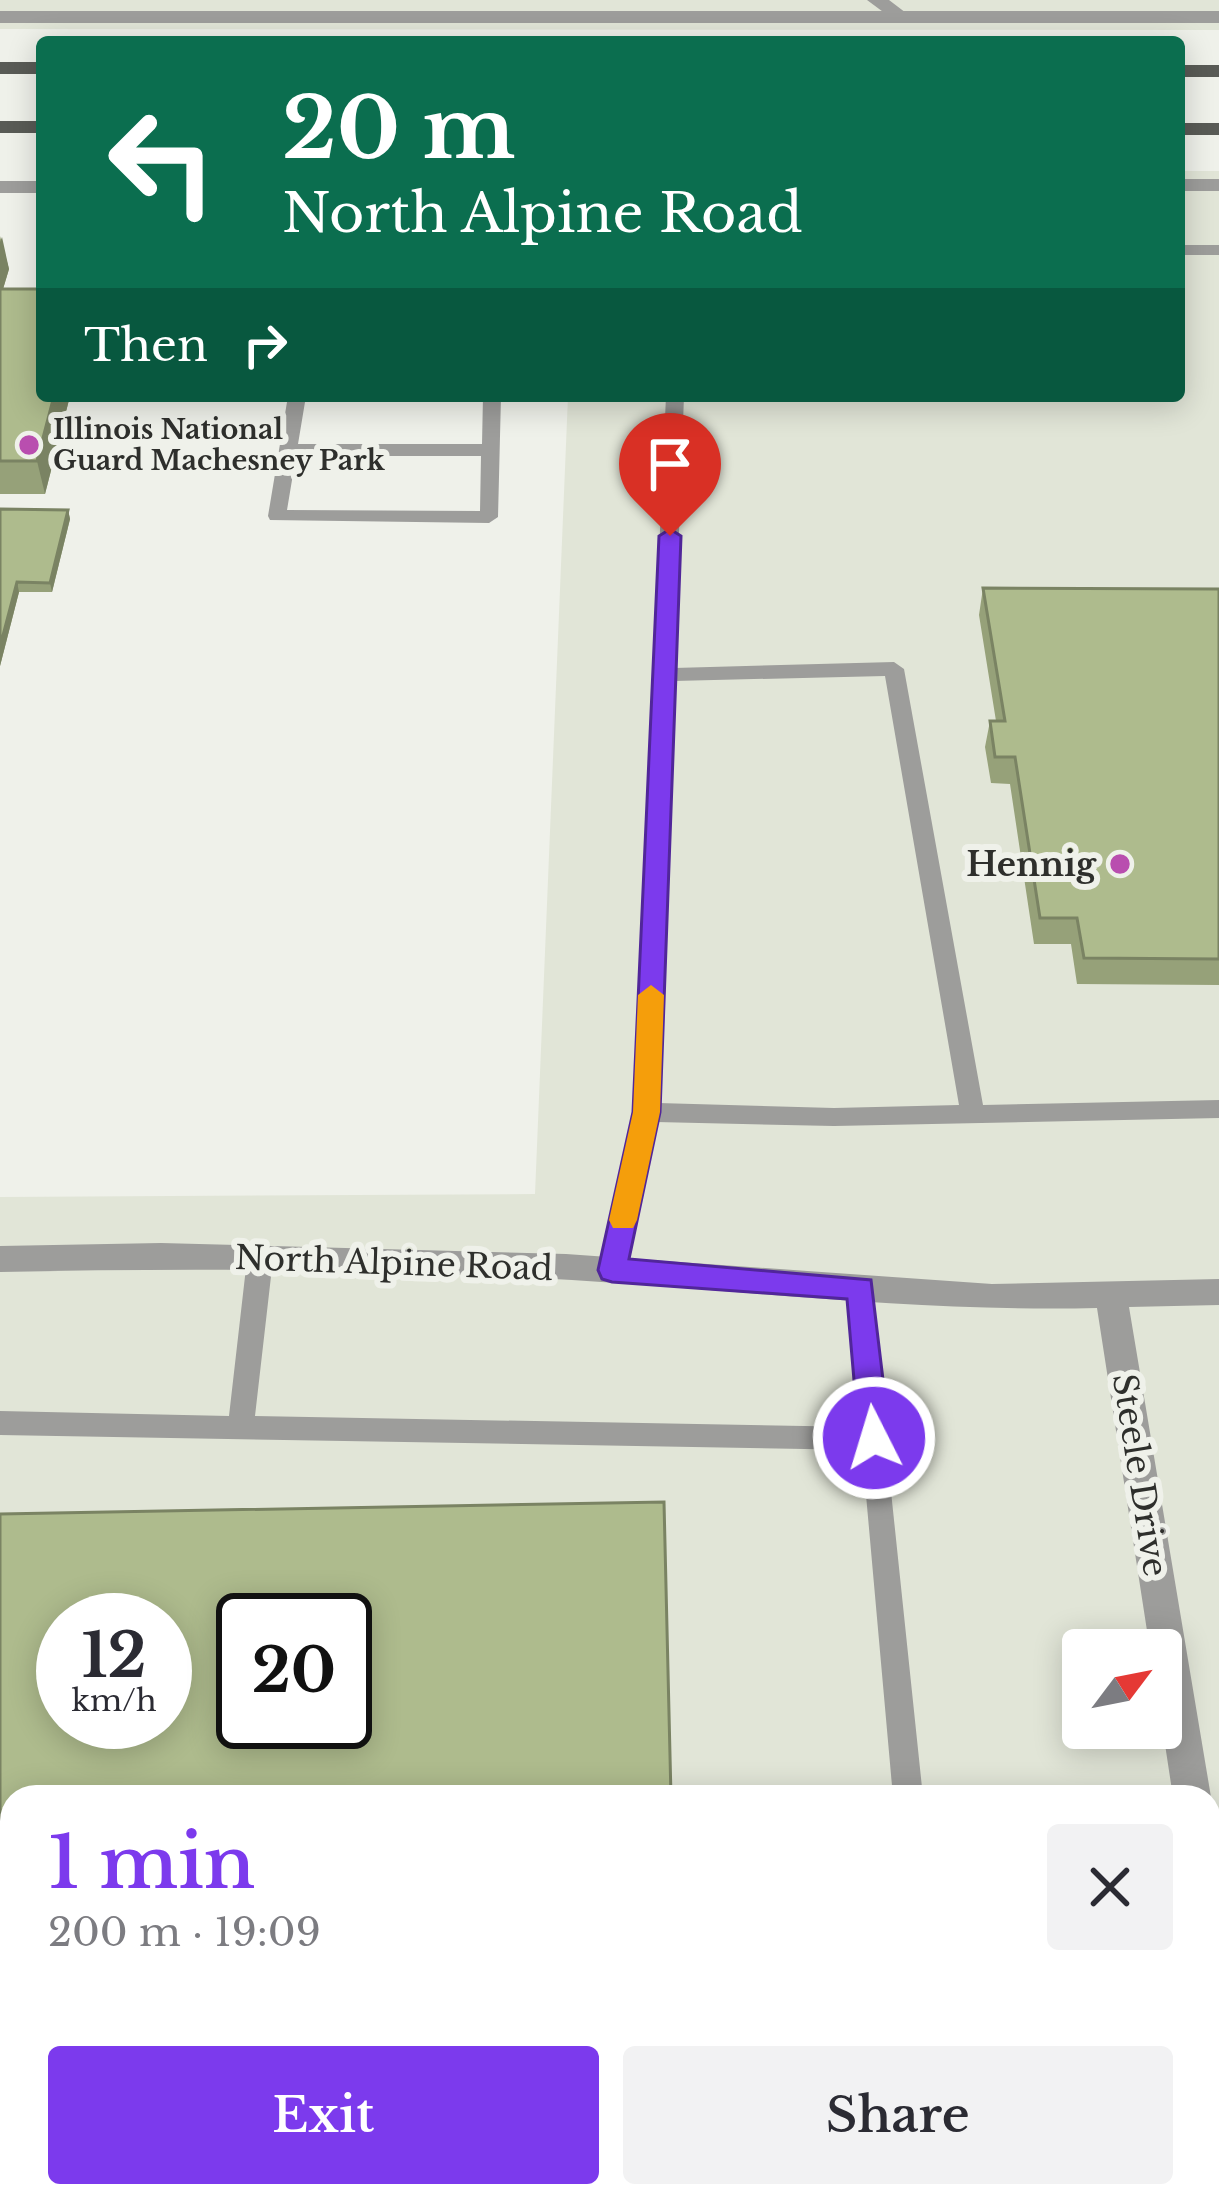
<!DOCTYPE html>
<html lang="en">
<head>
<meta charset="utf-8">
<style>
	:root { --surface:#fff; --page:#f2f2f3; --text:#2b2b33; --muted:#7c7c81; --accent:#7c3aed }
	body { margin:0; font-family:"Libre Baskerville",serif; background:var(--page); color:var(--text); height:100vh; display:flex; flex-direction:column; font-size:45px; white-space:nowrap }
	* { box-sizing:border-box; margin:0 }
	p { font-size:39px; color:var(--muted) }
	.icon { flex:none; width:66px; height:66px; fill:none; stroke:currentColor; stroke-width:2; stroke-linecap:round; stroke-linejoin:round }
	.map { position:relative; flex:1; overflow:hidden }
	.details { position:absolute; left:0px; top:1785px; width:1221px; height:423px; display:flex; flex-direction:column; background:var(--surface); border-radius:36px 36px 0 0; box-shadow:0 6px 30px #0003 }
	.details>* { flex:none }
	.top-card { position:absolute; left:36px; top:36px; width:1149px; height:366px; border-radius:12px; box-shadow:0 6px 30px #0003; background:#0b6e4f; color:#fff; overflow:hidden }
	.needle { width:78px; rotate:58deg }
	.tools { position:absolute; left:1062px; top:1629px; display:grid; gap:24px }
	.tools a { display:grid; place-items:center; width:120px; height:120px; border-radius:12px; background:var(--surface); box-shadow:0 6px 30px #0003; font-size:60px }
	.speed { position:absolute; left:36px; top:1593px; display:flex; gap:24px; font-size:60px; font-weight:700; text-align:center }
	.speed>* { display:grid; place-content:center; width:156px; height:156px; border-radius:50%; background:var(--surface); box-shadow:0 6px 30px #0003; line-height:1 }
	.speed small { font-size:30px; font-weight:400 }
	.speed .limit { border:6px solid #111; border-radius:18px; background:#fff; color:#111 }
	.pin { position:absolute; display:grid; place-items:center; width:102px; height:102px; color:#fff; margin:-123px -51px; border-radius:50% 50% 50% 0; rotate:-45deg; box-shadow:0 0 12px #0007 }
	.pin .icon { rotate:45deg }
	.me { position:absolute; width:132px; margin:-66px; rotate:355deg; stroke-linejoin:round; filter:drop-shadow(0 0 9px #0008) }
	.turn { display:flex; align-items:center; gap:42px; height:252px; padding:0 48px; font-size:54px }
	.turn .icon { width:156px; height:156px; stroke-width:2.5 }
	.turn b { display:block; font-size:84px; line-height:102px }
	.then { display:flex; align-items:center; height:114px; padding:0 48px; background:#0003; gap:24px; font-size:45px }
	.round { display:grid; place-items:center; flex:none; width:126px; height:126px; border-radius:12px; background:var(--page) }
	.summary { display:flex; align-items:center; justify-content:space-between; height:204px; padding:0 48px }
	h1 { font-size:72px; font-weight:600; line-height:90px; color:var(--accent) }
	.button { display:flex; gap:24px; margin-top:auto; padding:24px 48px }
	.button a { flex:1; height:138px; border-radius:12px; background:var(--accent); color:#fff; font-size:48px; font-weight:600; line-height:138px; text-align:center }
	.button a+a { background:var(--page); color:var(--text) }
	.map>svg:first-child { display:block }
	.built { fill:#e1e5d7; fill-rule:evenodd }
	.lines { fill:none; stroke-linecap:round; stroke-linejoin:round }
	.service { fill:#9d9d9b; fill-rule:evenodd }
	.minor { fill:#9d9d9b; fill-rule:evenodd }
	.tertiary { fill:#9d9d9b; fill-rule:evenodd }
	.primary { fill:#595b56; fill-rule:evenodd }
	.wall { fill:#96a179 }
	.shaded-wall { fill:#7a8363 }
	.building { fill:#aebb8d; stroke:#7a8363; stroke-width:3; fill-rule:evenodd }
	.route { fill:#7c3aed; stroke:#51269a; stroke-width:3 }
	.slow { fill:#f59e0b }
	.poi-dot { fill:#b94eaf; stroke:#eff1ea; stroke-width:4.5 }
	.labels { text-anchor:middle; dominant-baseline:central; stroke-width:12; stroke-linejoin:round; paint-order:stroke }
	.far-poi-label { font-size:27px; font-weight:bold; fill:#2e2f2c; stroke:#eff1ea; text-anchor:start }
	.poi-label { font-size:33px; font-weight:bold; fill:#2e2f2c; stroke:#eff1ea; text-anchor:end }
	.street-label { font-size:33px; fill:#2e2f2c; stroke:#eff1ea }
</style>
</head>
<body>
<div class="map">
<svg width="1219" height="2206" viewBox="0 0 1219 2206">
	<rect width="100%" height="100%" fill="#eff1ea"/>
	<g class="built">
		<polygon points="0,0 1219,0 1219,30 0,29"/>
		<path d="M1179 171H1219V2206H0V1197L535 1194 568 396H1179ZM63 1620H165V1722H63ZM243 1620H345V1722H243ZM1083 1650H1161V1728H1083ZM12 1797H1209V2196H12Z"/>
	</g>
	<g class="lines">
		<g class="service">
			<rect x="1179" y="245" width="40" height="10"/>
			<path d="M288 396H306L298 444H482L483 396H501L498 517 489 523 270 520 268 516ZM296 456H481L480 511 287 510Z"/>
			<path d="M666 396H684L674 668 894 662 904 669 983 1105 1219 1100V1118L834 1126 656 1122 625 1270 621 1277 612 1280 603 1277 599 1270 634 1112ZM885 676 959 1105 834 1108 658 1103 674 681Z"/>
			<polygon points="260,1249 269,1252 273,1259 255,1416 860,1427 847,1288 851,1281 860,1277 869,1281 923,1797 893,1797 862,1450 0,1435 0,1411 229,1416 247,1259 251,1252"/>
			<rect x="1209" y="2058" width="10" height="32"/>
		</g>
		<g class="minor">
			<polygon points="867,0 889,0 910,16 894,20"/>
			<rect x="1179" y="179" width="40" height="12"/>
			<rect x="0" y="181" width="42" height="12"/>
			<path d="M161 1243 566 1254 992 1284 1219 1279V1305L1129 1307 1211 1797 1209 1801V1797H1173L1161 1718V1650H1150L1097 1308C922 1312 747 1291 572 1280 382 1269 190 1268 0 1272V1246Z"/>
			<polygon points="1209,1882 1219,1886 1219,1982 1209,1977"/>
		</g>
		<rect class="tertiary" x="0" y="11" width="1219" height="12"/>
		<g class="primary">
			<rect x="0" y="62" width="42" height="12"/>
			<rect x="1179" y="65" width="40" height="12"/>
			<rect x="0" y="121" width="42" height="12"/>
			<rect x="1179" y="123" width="40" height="12"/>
		</g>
	</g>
	<g class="wall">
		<polygon points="0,236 9,269 3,289 42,396 70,396 45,494 0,494"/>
		<polygon points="0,509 68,510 70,519 52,592 19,592 0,666"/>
		<polygon points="983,588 1219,589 1219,985 1077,984 1071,944 1034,944 1010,784 991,783 985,747 990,721 996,721 979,615"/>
		<polygon points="12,1797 807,2196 805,2206 0,2206"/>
	</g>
	<g class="shaded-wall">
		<polygon points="2,237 9,269 0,299 0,242"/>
		<polygon points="54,396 70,396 45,494 37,461"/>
		<polygon points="68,510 70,519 52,592 50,583"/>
		<polygon points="17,582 19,592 0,666 0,647"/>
	</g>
	<g class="building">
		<polygon points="0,289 42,289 42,396 54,396 37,461 0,461"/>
		<polygon points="0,509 68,510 50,583 17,582 0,647"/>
		<polygon points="983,588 1219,589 1219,959 1084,958 1077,918 1040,918 1015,757 995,757 990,721 1005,721"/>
		<path d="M664 1502 671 1797H12V2196H785L475 2206H0V1514ZM63 1620H165V1722H63ZM243 1620H345V1722H243Z"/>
	</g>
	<polygon class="route" points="670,529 681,536 660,1112 629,1259 871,1280 890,1438 885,1448 874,1452 864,1448 859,1438 847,1299 612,1282 602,1279 598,1270 633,1112 659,536"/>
	<polygon class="slow" points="651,985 664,995 660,1112 637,1220 633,1228 613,1228 609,1220 633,1112 638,995"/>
	<g class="poi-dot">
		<circle cx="29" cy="445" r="12"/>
		<circle cx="1120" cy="864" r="12"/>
	</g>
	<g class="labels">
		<g class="far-poi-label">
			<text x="53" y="429">Illinois National<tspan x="53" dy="31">Guard Machesney Park</tspan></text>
		</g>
		<g class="poi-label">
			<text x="1096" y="864">Hennig</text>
		</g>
		<g class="street-label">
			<text transform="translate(394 1263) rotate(2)">North Alpine Road</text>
			<text transform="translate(1140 1475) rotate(81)">Steele Drive</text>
		</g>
	</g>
</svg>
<div class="tools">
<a><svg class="needle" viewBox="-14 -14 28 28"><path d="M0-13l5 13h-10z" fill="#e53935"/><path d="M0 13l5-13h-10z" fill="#7c7c81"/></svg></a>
</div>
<div class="speed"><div>12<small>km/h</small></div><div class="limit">20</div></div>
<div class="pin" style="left:670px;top:536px;background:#d93025"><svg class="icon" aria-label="arrive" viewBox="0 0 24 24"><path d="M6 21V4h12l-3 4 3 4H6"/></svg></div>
<svg class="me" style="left:874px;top:1438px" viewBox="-20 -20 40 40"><circle r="17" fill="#7c3aed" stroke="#fff" stroke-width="3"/><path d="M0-11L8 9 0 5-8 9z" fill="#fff"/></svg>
<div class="top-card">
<div class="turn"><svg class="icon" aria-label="left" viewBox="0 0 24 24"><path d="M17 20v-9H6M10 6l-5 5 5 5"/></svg><div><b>20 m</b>North Alpine Road</div></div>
<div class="then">Then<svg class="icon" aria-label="right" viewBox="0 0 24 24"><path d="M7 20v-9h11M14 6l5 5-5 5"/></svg></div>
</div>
<section class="details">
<div class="summary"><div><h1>1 min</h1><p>200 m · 19:09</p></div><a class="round"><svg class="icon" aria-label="close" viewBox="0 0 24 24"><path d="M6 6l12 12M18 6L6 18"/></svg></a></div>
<div class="button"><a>Exit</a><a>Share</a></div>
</section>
</div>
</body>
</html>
